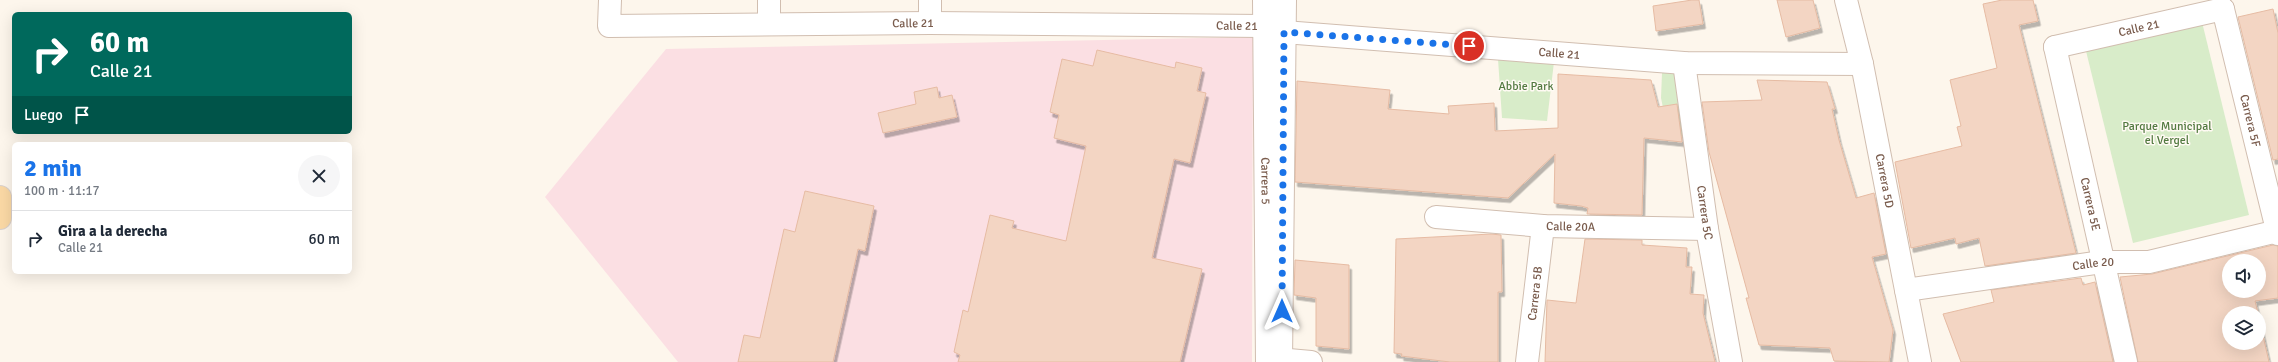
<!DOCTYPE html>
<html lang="es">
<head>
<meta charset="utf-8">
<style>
	:root { --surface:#fff; --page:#f6f6f7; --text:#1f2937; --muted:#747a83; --line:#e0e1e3; --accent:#1a73e8 }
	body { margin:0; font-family:Signika,sans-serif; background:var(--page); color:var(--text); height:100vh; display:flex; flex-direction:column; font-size:15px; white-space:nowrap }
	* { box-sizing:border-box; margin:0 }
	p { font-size:13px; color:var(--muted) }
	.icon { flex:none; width:22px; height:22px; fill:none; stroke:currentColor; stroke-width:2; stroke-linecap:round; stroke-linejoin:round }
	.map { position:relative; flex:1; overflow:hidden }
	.sheet { position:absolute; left:12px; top:142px; width:340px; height:132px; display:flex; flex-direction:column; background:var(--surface); border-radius:6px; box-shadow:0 4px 16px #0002 }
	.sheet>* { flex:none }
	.hud { position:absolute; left:12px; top:12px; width:340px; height:122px; border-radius:6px; box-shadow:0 4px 16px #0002; background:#00695c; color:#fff; overflow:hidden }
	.fabs { position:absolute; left:2222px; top:254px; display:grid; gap:8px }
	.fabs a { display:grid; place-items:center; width:44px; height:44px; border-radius:50%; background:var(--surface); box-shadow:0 4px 16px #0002; font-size:20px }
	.pin { position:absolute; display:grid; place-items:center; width:34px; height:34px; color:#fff; margin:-17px; border:2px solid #fff; border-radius:50%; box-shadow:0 1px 4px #0007 }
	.me { position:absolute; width:44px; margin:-22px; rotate:0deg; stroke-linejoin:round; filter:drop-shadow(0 0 3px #0008) }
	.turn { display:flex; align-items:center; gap:14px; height:84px; padding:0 12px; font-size:18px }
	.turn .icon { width:52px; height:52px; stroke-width:2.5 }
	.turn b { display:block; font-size:28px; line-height:34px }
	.then { display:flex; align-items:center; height:38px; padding:0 12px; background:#0003; gap:8px; font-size:15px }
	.round { display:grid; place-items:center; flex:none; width:42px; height:42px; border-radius:21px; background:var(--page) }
	.head { display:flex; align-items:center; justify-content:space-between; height:68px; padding:0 12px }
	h1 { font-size:24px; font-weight:700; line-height:30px; color:var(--accent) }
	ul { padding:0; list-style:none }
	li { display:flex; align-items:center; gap:12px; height:56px; padding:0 12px; border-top:1px solid var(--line) }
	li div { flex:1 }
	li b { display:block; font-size:15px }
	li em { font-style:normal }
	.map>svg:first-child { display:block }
	.medical { fill:#fbdfe3 }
	.green { fill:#d8ecc9 }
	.building { fill:#f3d5c3; stroke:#e6bba3; fill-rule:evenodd; filter:url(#shadow) }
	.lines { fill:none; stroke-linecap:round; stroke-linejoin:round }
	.pedestrian-casing { stroke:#d1beb0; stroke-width:24 }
	.minor-casing { stroke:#d1beb0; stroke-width:24 }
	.tertiary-casing { stroke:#d1beb0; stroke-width:24 }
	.primary-casing { stroke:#dad1cd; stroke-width:24 }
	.pedestrian { stroke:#fff; stroke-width:22 }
	.minor { stroke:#fff; stroke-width:22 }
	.tertiary { stroke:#fff; stroke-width:22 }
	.primary { stroke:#fbd9a5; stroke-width:22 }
	.route { stroke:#1a73e8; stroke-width:7; stroke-dasharray:0 12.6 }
	.labels { text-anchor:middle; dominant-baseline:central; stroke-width:3; stroke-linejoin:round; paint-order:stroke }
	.street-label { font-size:12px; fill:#7a5c4d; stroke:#fffaf3 }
	.park-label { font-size:12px; fill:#537a41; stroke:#fffaf3 }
</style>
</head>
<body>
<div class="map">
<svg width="2278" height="362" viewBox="0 0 2278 362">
	<defs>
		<filter id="shadow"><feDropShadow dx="2.5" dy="4.5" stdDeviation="0" flood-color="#0004"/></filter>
	</defs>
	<rect width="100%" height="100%" fill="#fdf6ec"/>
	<polygon class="medical" points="1253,37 1252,362 678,362 545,197 666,49"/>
	<g class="green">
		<polygon points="2202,22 2249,215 2133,243 2086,51"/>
		<polygon points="1554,58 1679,72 1689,136 1669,137 1661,98 1662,73 1554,62 1547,121 1502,118 1498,59"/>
	</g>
	<g class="building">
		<polygon points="1692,0 1699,0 1703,24 1656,31 1653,6"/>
		<polygon points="1777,0 1813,0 1820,28 1786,37"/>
		<polygon points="2002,0 2033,0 2038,21 2019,25 2076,253 1985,266 1979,238 1956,244 1955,238 1911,248 1895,162 1962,146 1957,127 1961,126 1950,80 1997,68 1983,4"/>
		<polygon points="2273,9 2278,33 2278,159 2273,160 2238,17"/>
		<polygon points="1097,50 1175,68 1176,62 1202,68 1197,91 1206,93 1190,163 1174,159 1152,258 1202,269 1180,362 958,362 960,355 954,352 963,310 968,312 990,215 1014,221 1012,228 1066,241 1086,146 1054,138 1059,115 1050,112 1062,59 1093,66"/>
		<polygon points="1558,74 1651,80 1658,107 1677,104 1682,142 1644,138 1642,215 1587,214 1588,208 1581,206 1554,203 1555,154 1508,198 1295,182 1297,81 1390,90 1388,109 1449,114 1448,106 1494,103 1495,131 1558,128"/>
		<polygon points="1757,80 1827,82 1835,109 1832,109 1839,140 1856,198 1874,193 1886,254 1872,257 1893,330 1889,362 1834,361 1830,348 1759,345 1746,298 1749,298 1709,152 1702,102 1762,100"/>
		<polygon points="937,87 939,98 952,95 957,117 883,133 878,113 916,104 914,92"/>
		<polygon points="805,191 874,206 865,251 858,249 833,362 738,362 744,335 760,338 784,229 795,232"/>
		<polygon points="1491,234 1501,235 1502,292 1498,292 1498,362 1450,362 1401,356 1402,354 1394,353 1396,239"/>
		<polygon points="1585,239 1642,240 1642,245 1687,248 1686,267 1692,267 1690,294 1704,295 1703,313 1715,362 1545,362 1547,300 1576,303"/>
		<path d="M2273 245 2278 246V298L2255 301 2258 313H2229V343H2259V318L2269 362H2138L2120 277 2152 274ZM2229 261H2259V291H2229Z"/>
		<polygon points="1295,260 1349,265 1349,349 1316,346 1316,298 1294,295"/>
		<polygon points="2081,278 2083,285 2095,282 2113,362 1961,362 1943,314 1994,302 1991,290"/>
	</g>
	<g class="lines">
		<defs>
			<g id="pedestrian">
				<path id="s1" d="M2055 47 2223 9"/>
			</g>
			<g id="minor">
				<path id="s2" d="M610 0 609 26 930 23 1263 26 1284 32 1684 63 1862 64"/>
				<polyline points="769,0 769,24"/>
				<polyline points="930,0 930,23"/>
				<path id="s3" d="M1846 0 1862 64 1920 362"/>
				<path id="s4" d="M2223 9 2278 234"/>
				<path id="s5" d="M2055 47 2126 362"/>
				<path id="s6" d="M1684 63 1707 229 1731 362"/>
				<path id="s7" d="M1436 217 1543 226 1707 229"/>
				<path id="s8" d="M1906 290 2102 262H2149L2278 231"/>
				<polyline points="1267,358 1311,362"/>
				<path id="s9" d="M1527 362 1543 226"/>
			</g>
			<g id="tertiary">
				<path id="s10" d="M1264 0 1267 362"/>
				<polyline points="1281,362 1285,0"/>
			</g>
			<polyline id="primary" points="0,197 0,218"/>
		</defs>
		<use href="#pedestrian" class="pedestrian-casing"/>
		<use href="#minor" class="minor-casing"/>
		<use href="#tertiary" class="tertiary-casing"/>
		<use href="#primary" class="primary-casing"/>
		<use href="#pedestrian" class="pedestrian"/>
		<use href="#minor" class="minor"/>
		<use href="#tertiary" class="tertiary"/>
		<use href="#primary" class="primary"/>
	</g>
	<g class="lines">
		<polyline class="route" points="1282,311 1284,32 1469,46"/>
	</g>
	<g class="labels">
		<g class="street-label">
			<text stroke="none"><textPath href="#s2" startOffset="330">Calle 21</textPath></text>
			<text stroke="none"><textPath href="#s2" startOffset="654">Calle 21</textPath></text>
			<text stroke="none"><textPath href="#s1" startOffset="86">Calle 21</textPath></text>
			<text stroke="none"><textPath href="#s2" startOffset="978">Calle 21</textPath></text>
			<text stroke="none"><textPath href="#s4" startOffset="115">Carrera 5F</textPath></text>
			<text stroke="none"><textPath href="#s10" startOffset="181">Carrera 5</textPath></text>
			<text stroke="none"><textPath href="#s3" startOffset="185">Carrera 5D</textPath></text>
			<text stroke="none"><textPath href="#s5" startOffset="161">Carrera 5E</textPath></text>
			<text stroke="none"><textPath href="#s6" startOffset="151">Carrera 5C</textPath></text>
			<text stroke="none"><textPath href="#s7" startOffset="135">Calle 20A</textPath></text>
			<text stroke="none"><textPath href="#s8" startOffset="189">Calle 20</textPath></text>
			<text stroke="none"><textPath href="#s9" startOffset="69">Carrera 5B</textPath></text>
		</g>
		<g class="park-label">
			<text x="1526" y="86">Abbie Park</text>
			<text x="2167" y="126">Parque Municipal<tspan x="2167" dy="14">el Vergel</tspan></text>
		</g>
	</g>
</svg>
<div class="fabs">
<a><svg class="icon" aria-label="sound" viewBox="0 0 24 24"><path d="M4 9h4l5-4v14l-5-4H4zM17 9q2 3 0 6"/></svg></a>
<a><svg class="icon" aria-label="layers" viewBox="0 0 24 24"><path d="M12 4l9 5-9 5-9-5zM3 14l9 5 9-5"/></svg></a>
</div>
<div class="pin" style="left:1469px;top:46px;background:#d93025"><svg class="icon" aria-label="arrive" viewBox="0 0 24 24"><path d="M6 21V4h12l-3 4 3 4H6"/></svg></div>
<svg class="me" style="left:1282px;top:311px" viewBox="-20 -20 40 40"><path d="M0-17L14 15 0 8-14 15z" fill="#1a73e8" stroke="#fff" stroke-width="4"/></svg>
<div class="hud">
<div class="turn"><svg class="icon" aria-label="right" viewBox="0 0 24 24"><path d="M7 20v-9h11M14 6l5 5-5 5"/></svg><div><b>60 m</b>Calle 21</div></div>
<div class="then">Luego<svg class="icon" aria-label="arrive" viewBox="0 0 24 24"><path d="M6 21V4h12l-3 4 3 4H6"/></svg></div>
</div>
<section class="sheet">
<div class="head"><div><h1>2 min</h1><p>100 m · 11:17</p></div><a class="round"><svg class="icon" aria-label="close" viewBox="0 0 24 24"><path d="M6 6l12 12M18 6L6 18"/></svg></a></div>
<ul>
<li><svg class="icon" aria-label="right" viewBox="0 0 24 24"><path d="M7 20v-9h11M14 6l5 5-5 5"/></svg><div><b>Gira a la derecha</b><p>Calle 21</p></div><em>60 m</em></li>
</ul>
</section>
</div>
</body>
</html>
